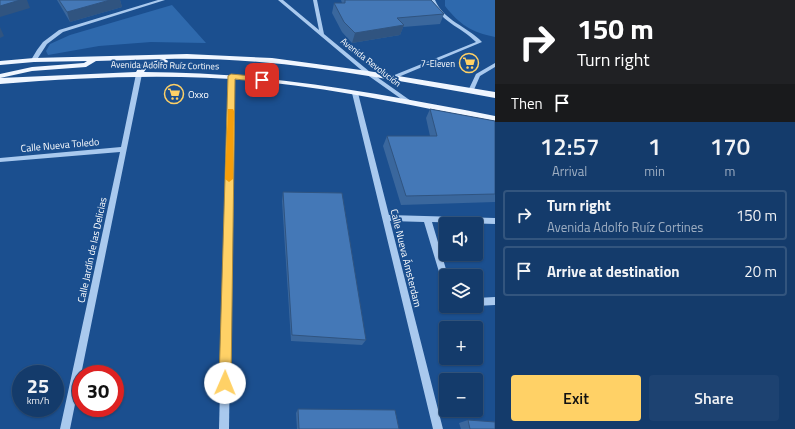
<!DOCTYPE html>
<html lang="en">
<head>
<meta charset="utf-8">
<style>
	:root { --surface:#143b6b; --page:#1d4271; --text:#f1f3f6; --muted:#9dadc1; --line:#33557e; --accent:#ffd166 }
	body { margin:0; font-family:"Titillium Web",sans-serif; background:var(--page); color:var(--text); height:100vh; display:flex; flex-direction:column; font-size:15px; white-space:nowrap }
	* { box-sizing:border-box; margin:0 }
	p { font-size:13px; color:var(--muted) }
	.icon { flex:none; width:22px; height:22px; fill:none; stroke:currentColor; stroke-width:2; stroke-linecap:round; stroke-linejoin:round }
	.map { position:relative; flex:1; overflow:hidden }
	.details { display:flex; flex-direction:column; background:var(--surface); width:300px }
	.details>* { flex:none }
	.top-card { background:#202124; color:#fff; overflow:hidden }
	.tools { position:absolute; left:439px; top:217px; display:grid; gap:8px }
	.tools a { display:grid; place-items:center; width:44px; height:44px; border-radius:4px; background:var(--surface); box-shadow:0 1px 3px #0004,0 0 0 1px var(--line); font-size:20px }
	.speed { position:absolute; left:12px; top:365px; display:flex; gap:8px; font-size:20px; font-weight:700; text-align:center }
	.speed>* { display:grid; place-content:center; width:52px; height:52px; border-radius:50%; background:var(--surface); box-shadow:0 1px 3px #0004,0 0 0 1px var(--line); line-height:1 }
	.speed small { font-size:10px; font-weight:400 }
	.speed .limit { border:6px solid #d22; background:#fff; color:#111 }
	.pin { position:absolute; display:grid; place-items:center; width:34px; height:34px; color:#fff; margin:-17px; border-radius:8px; box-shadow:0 2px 6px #0006 }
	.me { position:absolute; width:44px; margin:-22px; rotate:1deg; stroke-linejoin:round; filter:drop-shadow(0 0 3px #0008) }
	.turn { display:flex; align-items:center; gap:14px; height:84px; padding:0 16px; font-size:18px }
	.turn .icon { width:52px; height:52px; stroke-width:2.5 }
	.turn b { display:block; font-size:28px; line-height:34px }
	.then { display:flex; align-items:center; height:38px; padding:0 16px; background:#0003; gap:8px; font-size:15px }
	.eta { display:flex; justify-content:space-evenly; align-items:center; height:68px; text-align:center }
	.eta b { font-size:24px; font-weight:600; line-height:28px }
	.action { display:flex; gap:8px; margin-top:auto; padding:8px 16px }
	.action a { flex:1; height:46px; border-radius:4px; background:var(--accent); color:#111; font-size:16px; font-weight:600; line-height:46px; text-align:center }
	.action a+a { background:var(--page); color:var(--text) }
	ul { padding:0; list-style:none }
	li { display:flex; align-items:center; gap:12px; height:50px; margin:0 8px 6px; padding:0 8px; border:2px solid var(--line); border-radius:4px }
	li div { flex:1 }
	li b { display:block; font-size:15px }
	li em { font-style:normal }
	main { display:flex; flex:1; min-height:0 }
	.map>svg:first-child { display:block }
	.green { fill:#2e69ad }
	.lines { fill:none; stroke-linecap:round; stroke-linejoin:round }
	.minor { fill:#a9c9ee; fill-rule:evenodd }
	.major { fill:#f0f6ff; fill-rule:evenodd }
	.wall { fill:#3a679d }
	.shaded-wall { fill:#305480 }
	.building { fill:#4478b7; stroke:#305480 }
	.route { fill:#ffd166; stroke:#a68842 }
	.slow { fill:#f59e0b }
	.labels { text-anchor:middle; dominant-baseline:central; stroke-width:3.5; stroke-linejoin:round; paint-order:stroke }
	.far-street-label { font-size:9px; fill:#fff; stroke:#1b4f8f }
	.far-poi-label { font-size:9px; fill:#fff; stroke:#1b4f8f; text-anchor:end }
	.poi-label { font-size:10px; fill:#fff; stroke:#1b4f8f; text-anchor:start }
	.street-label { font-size:10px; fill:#fff; stroke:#1b4f8f }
</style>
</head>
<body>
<main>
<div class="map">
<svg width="495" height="429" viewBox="0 0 495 429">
	<rect width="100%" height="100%" fill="#1b4f8f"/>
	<g class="green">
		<path d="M445 0H495V37C471 32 460 25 445 6Z"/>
		<polygon points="172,5 206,43 151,42 99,46 48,55 46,51 50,44 70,35"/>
	</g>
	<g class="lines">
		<g class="minor">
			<polygon points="158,0 165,0 63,32 47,44 36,61 32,61 31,60 37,50 43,42 59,30"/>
			<polygon points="278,0 283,0 319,30 313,0 317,0 324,34 370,72 411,101 411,103 407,103 366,74"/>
			<path d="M431 0H435C444 21 467 26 482 42L396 78H392V76L476 42C460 26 440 22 431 0Z"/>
			<polygon points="495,63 495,67 480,76 473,92 469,92 468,91 476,74"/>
			<polygon points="139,72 142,74 70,429 60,429 120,152 0,162 0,158 121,147 136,74"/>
			<polygon points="231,75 234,77 229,429 219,429 228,77"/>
			<polygon points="355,91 358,93 389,215 495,218 495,224 432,222 448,276 446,276 446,286 443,285 442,282 424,222 390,221 443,429 433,429 352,93"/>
			<polygon points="495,297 495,305 476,306 476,298"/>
		</g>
		<path class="major" d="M187 54 272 58 368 71 495 92V98C386 79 276 56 165 59L168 61 167 63 146 69 144 72C263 72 379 93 495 116V122C419 107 343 90 266 82 177 73 89 77 0 84V74L32 67 84 63 87 61 34 62 0 65V61L34 58ZM163 59 140 65 136 72 0 78 32 71 86 67 96 61Z"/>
	</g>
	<g class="wall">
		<polygon points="57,0 120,0 122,7 70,22"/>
		<polygon points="341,0 431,0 444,14 440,24 403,27 400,35 352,43 342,32 332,13 334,3 342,3"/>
		<polygon points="430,109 495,121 495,202 401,205 383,146 387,136 430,136 426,118"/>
		<polygon points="283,192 366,340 362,345 291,341 282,201"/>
		<polygon points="298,409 399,429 297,429 296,413"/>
		<polygon points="468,420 495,429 461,429 459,423"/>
	</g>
	<g class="shaded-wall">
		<polygon points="20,0 27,0 30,8 0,17 0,6"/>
		<polygon points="110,0 120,0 122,7 70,22 67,12"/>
		<polygon points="404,25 400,35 352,43 355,33"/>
		<polygon points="0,27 4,36 0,38"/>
	</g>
	<g class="building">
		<polygon points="0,0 20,0 0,6"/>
		<polygon points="59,0 110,0 67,12"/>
		<polygon points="345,0 431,0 444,14 397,18 404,25 355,33 344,22 334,3 345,3"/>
		<polygon points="430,109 495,121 495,194 406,196 387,136 437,136"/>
		<polygon points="283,192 342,193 366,340 292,335"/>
		<polygon points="298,409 395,410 399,429 299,429"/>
		<polygon points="468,420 495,422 495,429 470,429"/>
	</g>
	<polygon class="route" points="231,74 262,77 266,80 262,82 235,79 231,383 229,387 225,389 221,387 219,383 228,76"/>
	<polygon class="slow" points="228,109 233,109 234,111 233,179 229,182 225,179"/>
	<defs>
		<symbol id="supermarket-ring" viewBox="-11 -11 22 22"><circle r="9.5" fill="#1b4f8f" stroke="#ffd166" stroke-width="1.5"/><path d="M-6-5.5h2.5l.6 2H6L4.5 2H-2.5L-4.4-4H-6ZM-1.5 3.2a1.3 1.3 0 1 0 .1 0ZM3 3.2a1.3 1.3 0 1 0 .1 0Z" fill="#ffd166"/></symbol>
	</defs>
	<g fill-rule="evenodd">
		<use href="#supermarket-ring" x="458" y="52" width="22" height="22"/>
		<use href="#supermarket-ring" x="163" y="83" width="22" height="22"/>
	</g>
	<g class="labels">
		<g class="far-street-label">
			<text transform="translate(371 62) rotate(38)">Avenida Revolución</text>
			<text transform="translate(165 65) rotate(1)">Avenida Adolfo Ruíz Cortines</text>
		</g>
		<g class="far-poi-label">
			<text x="455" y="63">7-Eleven</text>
		</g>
		<g class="poi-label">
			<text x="188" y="94">Oxxo</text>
		</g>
		<g class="street-label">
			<text transform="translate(60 145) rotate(-5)">Calle Nueva Toledo</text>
			<text transform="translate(92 250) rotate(-78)">Calle Jardín de las Delicias</text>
			<text transform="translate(406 258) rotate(76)">Calle Nueva Ámsterdam</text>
		</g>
	</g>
</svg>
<div class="tools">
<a><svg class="icon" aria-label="sound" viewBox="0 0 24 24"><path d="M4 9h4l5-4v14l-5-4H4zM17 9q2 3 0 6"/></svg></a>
<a><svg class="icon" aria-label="layers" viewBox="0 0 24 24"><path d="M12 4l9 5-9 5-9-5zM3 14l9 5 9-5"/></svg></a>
<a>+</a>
<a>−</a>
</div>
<div class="speed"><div>25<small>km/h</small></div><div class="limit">30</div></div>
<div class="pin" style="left:262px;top:80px;background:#d93025"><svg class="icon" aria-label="arrive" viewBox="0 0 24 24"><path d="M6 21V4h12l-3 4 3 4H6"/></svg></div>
<svg class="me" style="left:225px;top:383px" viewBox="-20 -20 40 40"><circle r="19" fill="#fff"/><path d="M0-13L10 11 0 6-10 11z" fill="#ffd166"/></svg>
</div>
<section class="details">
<div class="top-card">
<div class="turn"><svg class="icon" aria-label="right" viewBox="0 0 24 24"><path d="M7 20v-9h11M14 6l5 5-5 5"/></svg><div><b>150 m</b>Turn right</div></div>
<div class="then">Then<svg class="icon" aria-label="arrive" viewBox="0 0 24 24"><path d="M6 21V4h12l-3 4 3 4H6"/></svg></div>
</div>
<div class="eta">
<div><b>12:57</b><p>Arrival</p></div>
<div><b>1</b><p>min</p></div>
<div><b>170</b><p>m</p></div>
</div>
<ul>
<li><svg class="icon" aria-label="right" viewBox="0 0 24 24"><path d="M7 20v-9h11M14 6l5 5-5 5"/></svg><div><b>Turn right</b><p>Avenida Adolfo Ruíz Cortines</p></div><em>150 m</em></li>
<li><svg class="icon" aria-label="arrive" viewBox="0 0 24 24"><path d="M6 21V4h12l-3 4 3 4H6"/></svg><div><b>Arrive at destination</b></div><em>20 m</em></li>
</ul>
<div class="action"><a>Exit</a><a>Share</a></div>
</section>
</main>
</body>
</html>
